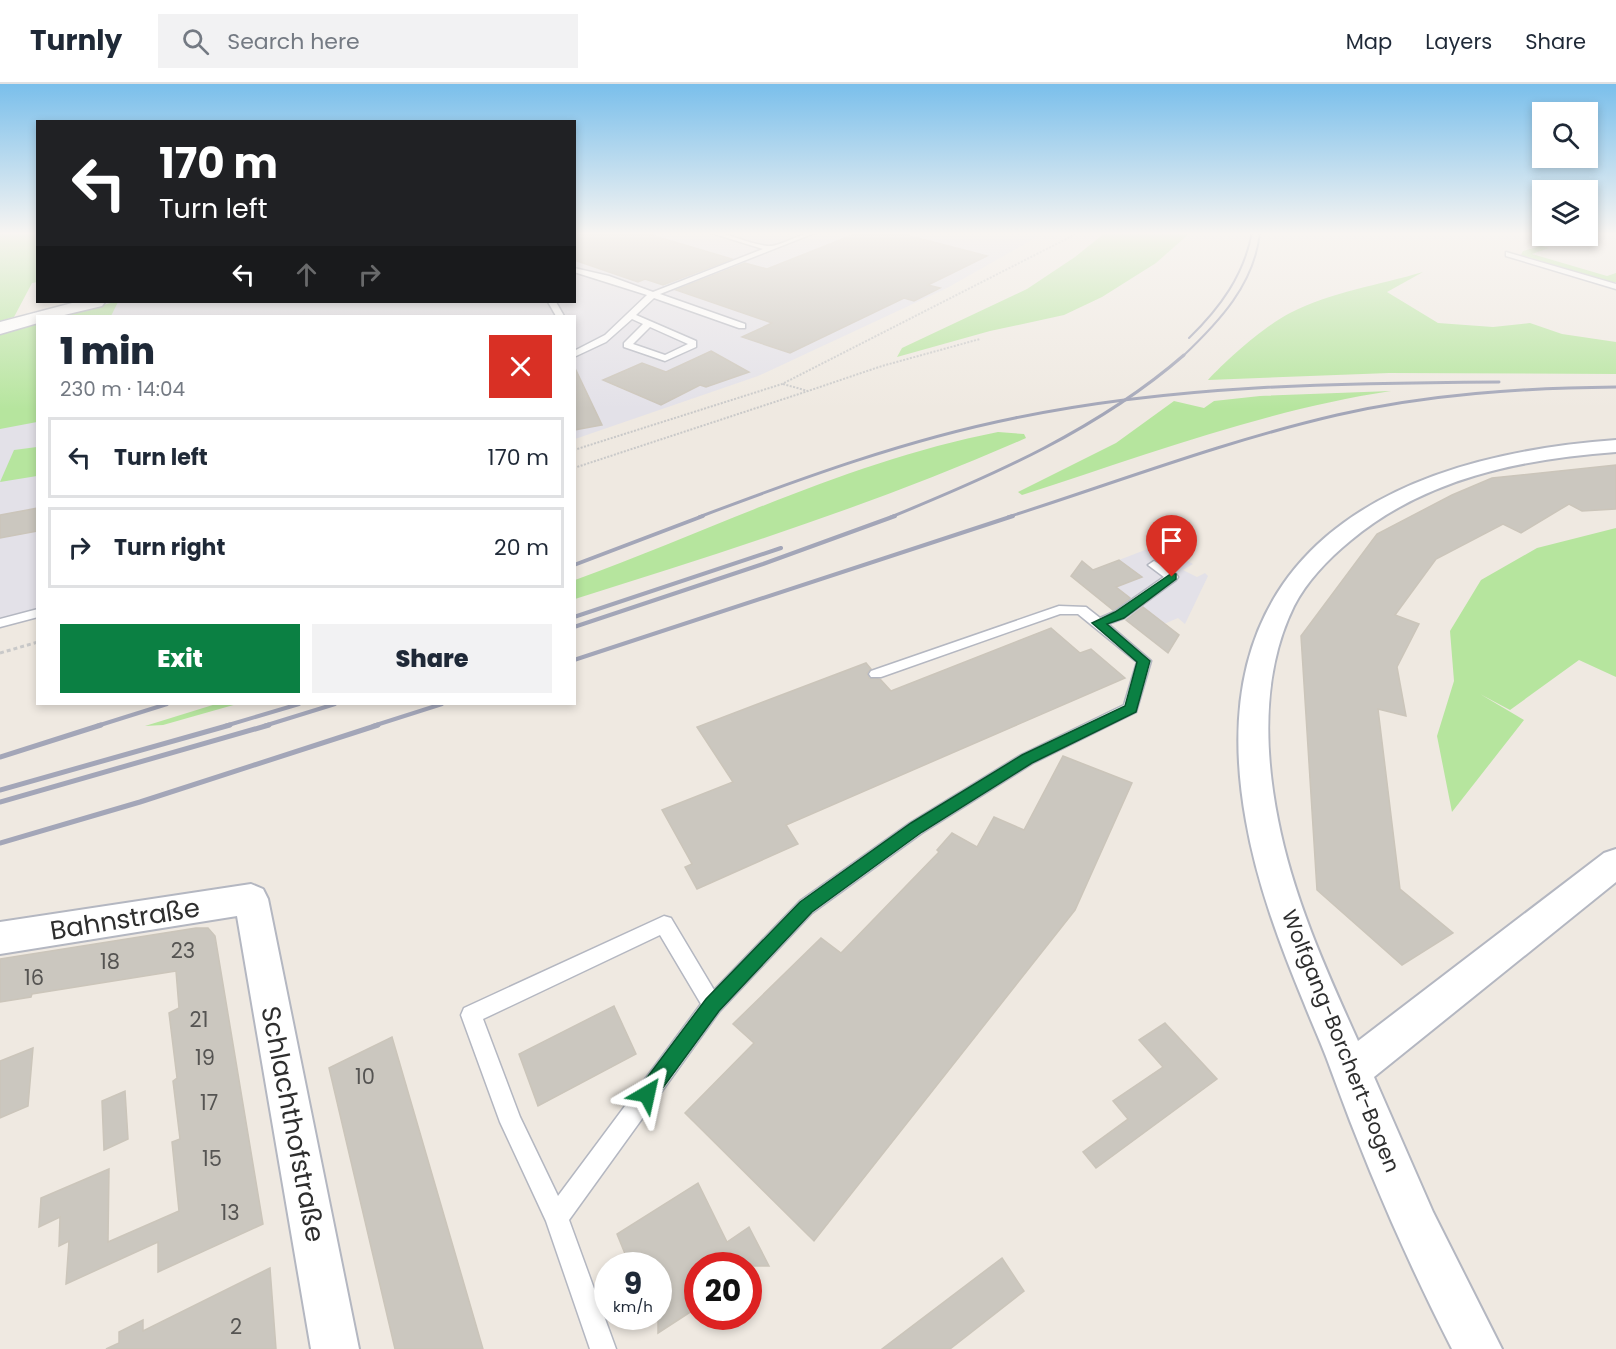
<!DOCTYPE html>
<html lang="en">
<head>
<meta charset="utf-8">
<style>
	:root { --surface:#fff; --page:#f2f2f3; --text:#1f2937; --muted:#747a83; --line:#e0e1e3; --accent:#0b8043 }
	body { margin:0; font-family:Poppins,sans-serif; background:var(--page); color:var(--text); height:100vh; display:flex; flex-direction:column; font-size:22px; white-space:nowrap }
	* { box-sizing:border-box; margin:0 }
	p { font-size:20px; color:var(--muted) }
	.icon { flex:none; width:33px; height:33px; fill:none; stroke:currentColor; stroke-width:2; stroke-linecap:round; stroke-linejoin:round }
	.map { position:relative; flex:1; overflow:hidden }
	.drawer { position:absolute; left:36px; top:231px; width:540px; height:390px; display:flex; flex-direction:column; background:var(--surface); border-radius:0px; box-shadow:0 3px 9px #0003 }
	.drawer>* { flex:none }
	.hud { position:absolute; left:36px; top:36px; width:540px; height:183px; border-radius:0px; box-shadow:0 3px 9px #0003; background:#202124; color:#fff; overflow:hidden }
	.buttons { position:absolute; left:1532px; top:18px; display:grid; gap:12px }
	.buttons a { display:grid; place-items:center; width:66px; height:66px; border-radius:0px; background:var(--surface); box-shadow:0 3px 9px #0003; font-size:30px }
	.speed { position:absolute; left:594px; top:1168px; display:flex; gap:12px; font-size:30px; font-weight:700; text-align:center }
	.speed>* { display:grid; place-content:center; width:78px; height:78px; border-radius:50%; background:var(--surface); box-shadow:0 3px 9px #0003; line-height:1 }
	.speed small { font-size:15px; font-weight:400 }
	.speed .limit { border:9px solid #d22; background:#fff; color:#111 }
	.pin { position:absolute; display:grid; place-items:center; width:51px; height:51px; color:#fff; margin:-62px -26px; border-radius:50% 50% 50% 0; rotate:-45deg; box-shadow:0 0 6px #0007 }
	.pin .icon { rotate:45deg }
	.me { position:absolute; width:66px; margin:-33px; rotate:36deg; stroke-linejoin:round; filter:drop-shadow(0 0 4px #0008) }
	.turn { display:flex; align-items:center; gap:21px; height:126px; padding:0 24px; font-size:27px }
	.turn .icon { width:78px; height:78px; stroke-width:2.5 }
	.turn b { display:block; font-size:42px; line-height:51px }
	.lanes { display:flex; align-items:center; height:57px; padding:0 24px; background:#0003; justify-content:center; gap:30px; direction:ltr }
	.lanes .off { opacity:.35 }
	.round { display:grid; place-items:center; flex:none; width:63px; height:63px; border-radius:0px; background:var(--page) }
	.summary { display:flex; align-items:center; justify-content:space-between; height:102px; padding:0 24px }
	h1 { font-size:36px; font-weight:800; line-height:45px }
	.primary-button { display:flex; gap:12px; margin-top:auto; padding:12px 24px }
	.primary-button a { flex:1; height:69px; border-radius:0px; background:var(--accent); color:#fff; font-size:24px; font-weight:800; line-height:69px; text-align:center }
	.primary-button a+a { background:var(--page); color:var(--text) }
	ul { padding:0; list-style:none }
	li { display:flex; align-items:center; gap:18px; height:81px; margin:0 12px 9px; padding:0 12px; border:3px solid var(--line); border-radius:0px }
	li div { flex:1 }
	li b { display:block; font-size:22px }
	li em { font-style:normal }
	header { display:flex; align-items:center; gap:36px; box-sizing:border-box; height:84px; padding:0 30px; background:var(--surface); border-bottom:2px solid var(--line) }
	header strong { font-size:28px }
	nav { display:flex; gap:33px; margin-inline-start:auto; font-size:21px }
	.search { width:420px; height:54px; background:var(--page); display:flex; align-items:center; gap:15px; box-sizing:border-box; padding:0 21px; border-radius:0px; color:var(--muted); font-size:22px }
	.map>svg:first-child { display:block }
	.industrial { fill:#e3e1e8 }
	.green { fill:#b6e59e }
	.building { fill:#cbc7bf; stroke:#cbc5ba; stroke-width:1.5 }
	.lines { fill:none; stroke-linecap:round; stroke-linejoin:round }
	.lane-casing { stroke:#b4b7c1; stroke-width:3 }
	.street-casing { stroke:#b4b7c1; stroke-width:4 }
	.secondary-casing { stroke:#b4b7c1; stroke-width:3 }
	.path-far1 { stroke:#c9c9c9; stroke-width:2; stroke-dasharray:2 1.5; stroke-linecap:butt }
	.path { stroke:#c9c9c9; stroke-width:3; stroke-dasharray:4 3; stroke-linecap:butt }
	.lane { fill:#fff; fill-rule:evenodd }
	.street { fill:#fff; fill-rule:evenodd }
	.secondary { fill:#fff; fill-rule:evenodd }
	.rail-far3 { stroke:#a3a6b8; stroke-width:2 }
	.rail-far2 { stroke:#a3a6b8; stroke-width:3 }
	.rail-far1 { stroke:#a3a6b8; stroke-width:4 }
	.rail { stroke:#a3a6b8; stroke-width:5 }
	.route { fill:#0b8043; stroke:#07532c; stroke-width:1.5 }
	.labels { text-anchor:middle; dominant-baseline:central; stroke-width:4.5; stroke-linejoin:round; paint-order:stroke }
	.near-number-label { font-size:21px; fill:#555452 }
	.street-label { font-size:21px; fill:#2e2e2e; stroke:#fff }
	.near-street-label { font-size:26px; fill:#2e2e2e; stroke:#fff }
</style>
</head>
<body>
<header>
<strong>Turnly</strong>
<div class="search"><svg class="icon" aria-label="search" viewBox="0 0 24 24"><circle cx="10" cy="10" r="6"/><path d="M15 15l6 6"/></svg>Search here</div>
<nav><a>Map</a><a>Layers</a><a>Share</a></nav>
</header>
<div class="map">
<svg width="1616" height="1265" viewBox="0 0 1616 1265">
	<rect width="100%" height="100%" fill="#efe9e1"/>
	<g class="industrial">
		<polygon points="575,148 1046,148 947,204 758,292 575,355 574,232 56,232 111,218 574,218"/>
		<polygon points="37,238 37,528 0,537 0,248"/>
		<polygon points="1158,461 1193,480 1183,486 1197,493 1205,489 1208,492 1185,540 1178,534 1164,540 1151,530 1130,539 1095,511 1141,493 1119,476"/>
	</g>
	<g class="green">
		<polygon points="0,148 37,148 38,198 32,199 14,233 0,237"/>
		<polygon points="1106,148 1191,148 1156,179 1102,213 1064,231 990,247 897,273 902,264 1027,205 1075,173"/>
		<polygon points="1541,162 1549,164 1532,170 1607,192 1616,189 1616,198 1613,199 1521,171 1523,167"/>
		<path d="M1423 188 1387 208 1438 239 1493 243 1530 239 1562 250 1616 258V290L1389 289 1208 296C1227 275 1266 241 1290 229 1331 208 1379 201 1423 188Z"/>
		<polygon points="115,218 118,218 111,232 60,232"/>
		<polygon points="37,239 37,338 0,345 0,249"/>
		<path d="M1391 307C1265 326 1143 372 1022 411L1018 408 1116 359 1174 317 1204 324 1214 317 1260 312Z"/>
		<path d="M998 348 1024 350 1026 354C879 419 727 467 575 515V496C715 445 850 377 998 348Z"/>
		<polygon points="37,363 37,392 0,398 14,366"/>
		<polygon points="1616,444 1616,593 1579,576 1510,626 1480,610 1524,636 1452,728 1437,652 1454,597 1450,547 1481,496 1537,464"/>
		<polygon points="216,620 237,620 163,641 145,642"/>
	</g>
	<g class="building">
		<polygon points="574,148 641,148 732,175 663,201 645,195 638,198 574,176"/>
		<polygon points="860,148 895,148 987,172 928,201 940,204 914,217 904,214 790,269 742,253 772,239 676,206 745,179 767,185"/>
		<polygon points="711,267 749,288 706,303 700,301 661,321 603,296 642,279 666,288"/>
		<polygon points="574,282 602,341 574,346"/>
		<polygon points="1616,381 1616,425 1582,427 1569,420 1521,449 1503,440 1436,475 1395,531 1419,540 1397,583 1406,632 1378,625 1400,805 1453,849 1402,881 1317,806 1301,552 1377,450 1452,411 1492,394"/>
		<polygon points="38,424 38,447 0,454 0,431"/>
		<polygon points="1119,476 1142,493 1116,503 1130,514 1113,526 1071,492 1082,477 1093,486"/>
		<polygon points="1143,523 1179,551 1168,569 1126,536"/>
		<polygon points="1051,544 1080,569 1091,565 1125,594 786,741 798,760 697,805 685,783 692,780 662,726 733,698 697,643 866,579 871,585 867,589 869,594 880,595 891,607"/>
		<polygon points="1063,672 1132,699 1075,826 814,1157 685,1029 754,959 733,940 821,854 841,869 939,768 937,766 952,749 977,763 994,733 1024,746"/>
		<polygon points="196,844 208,844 215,852 263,1140 158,1188 158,1158 66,1200 69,1157 59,1162 60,1133 39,1143 41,1114 109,1085 108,1158 179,1127 172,1058 180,1055 173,997 177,994 169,929 179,924 176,887 32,910 31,913 0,918 0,875"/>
		<polygon points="614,922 636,970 538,1022 519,970"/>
		<polygon points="1165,939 1217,995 1096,1084 1083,1068 1128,1035 1113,1017 1163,983 1139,956"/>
		<polygon points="392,953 483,1265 395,1265 329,984"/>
		<polygon points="33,964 28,1022 0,1034 0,977"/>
		<polygon points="125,1007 128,1055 104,1066 102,1017"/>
		<polygon points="698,1099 727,1158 749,1143 769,1182 698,1182 698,1223 658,1249 658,1182 630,1182 617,1150"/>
		<polygon points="1002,1174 1024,1207 950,1265 882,1265"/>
		<polygon points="270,1184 276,1265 106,1265 119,1259 119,1248 143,1236 143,1247"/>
	</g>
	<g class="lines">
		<defs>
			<g id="lane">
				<path d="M708 148C729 148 747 160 768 162 782 163 800 148 817 148L660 210 745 240V244H739L654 214 636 231 696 257V263L665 277 624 263V259L643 240 632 235 606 258 574 273V267L605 251 647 211 574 188V184L609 192 653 208 763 165ZM650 243 688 260 665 271 633 260Z"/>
				<polygon points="1506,168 1616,200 1616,205 1506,172"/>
				<polygon points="548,218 556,218 564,232 556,232"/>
				<path d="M1154 477 1176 490 1178 493 1176 496 1124 534 1108 540 1151 577 1136 628 1033 679 922 749 812 829 719 928 569 1136 616 1265H590L546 1137 500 1038 461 931 464 924 664 832 671 834 714 906 800 817 910 739 1021 671 1124 621 1137 578 1078 530H1060L881 593H871L869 590 871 587 1059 522 1086 523 1100 534 1114 528 1164 493 1148 481ZM660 851 701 920 558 1112 520 1033 483 935Z"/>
				<polygon points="38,525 38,533 0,543 0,535"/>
			</g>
			<g id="street">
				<path d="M1616 356V368C1521 375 1425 394 1350 457 1328 475 1307 497 1294 522 1262 587 1264 666 1278 736 1293 813 1326 886 1358 957L1604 769 1616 765V798L1374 993 1433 1128 1502 1265H1452C1406 1175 1365 1080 1331 986 1323 963 1313 942 1304 919 1280 861 1257 800 1246 737 1198 471 1383 373 1616 356Z"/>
				<polygon points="251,800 263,805 268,815 359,1265 311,1265 237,832 0,870 0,838"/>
			</g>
			<polygon id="secondary" points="76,218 105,218 102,222 60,232 38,232 38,239 0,250 0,238"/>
		</defs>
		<use href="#lane" class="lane-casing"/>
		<use href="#street" class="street-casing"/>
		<use href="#secondary" class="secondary-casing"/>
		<g class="path-far1">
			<polyline points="783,300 808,307 882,282 980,255"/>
			<polyline points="574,366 782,300 1080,148"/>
			<polyline points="574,384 808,307"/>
		</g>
		<polyline class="path" points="0,569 38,558"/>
		<use href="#lane" class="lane"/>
		<use href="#street" class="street"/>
		<use href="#secondary" class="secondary"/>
		<g class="rail-far3">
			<path d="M1189 254C1220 224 1244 191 1252 148"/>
			<path d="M1182 273C1219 238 1255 200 1260 148"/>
		</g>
		<g class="rail-far2">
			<path d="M699 433C802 394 906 356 1015 334 1174 301 1337 299 1499 298"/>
			<path d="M891 433C994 391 1099 345 1184 271"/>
			<path d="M1008 433C1117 398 1225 357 1337 331 1429 310 1522 304 1616 303"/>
		</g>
		<g class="rail-far1">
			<polyline points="574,481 703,432"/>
			<polyline points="574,533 781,464"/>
			<polyline points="574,543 763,480 895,432"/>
			<polyline points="574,576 1013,432"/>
			<polyline points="97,642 167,620"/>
			<polyline points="225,642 299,620"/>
			<polyline points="264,642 335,620"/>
			<polyline points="373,642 442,620"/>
		</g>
		<g class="rail">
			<polyline points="0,673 101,641"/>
			<polyline points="0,706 230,641"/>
			<polyline points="0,718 269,641"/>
			<polyline points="0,759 140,718 378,641"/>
		</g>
	</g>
	<linearGradient id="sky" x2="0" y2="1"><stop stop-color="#7abfeb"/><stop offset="0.46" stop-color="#f8f5f2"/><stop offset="1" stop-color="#f8f5f2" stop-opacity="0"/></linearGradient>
	<rect width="1616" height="325" fill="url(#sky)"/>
	<polygon class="route" points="1172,489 1176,490 1176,495 1124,534 1107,540 1150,577 1136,628 1032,679 922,748 812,828 719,927 654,1016 647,1019 640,1016 637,1010 640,1003 706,915 800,818 911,739 1022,671 1125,622 1137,578 1092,539 1115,528"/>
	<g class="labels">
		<g class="near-number-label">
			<text x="183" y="866">23</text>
			<text x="110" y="877">18</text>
			<text x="34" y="893">16</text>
			<text x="199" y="935">21</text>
			<text x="205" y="973">19</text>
			<text x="365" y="992">10</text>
			<text x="209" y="1018">17</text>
			<text x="212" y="1074">15</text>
			<text x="230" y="1128">13</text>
			<text x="236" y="1242">2</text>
		</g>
		<g class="street-label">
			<text transform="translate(1341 957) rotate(68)">Wolfgang-Borchert-Bogen</text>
		</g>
		<g class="near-street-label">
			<text transform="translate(125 835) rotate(-9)">Bahnstraße</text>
			<text transform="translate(293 1040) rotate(79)">Schlachthofstraße</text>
		</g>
	</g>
</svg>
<div class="buttons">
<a><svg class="icon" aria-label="search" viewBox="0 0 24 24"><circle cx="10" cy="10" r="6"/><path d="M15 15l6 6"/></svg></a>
<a><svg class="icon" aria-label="layers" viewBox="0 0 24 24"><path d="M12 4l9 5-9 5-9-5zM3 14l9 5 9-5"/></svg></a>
</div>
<div class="speed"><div>9<small>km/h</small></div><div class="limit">20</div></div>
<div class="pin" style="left:1172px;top:493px;background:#d93025"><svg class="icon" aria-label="arrive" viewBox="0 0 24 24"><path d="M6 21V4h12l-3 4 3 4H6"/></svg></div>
<svg class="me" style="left:647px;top:1010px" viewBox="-20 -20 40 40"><path d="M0-17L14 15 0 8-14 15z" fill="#0b8043" stroke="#fff" stroke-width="4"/></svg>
<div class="hud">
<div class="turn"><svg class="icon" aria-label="left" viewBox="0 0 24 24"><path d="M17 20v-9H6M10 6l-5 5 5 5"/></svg><div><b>170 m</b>Turn left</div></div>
<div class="lanes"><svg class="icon" aria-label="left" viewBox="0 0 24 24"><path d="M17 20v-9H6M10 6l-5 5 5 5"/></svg><svg class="icon off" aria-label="ahead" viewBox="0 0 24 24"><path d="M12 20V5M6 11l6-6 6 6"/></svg><svg class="icon off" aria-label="right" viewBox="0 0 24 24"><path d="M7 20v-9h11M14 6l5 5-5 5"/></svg></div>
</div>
<section class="drawer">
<div class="summary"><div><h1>1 min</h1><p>230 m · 14:04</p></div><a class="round" style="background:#d93025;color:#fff"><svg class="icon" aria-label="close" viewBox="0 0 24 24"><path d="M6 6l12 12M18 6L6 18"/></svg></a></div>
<ul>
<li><svg class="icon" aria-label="left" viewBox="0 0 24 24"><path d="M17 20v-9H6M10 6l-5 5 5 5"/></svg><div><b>Turn left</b></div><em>170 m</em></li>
<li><svg class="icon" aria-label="right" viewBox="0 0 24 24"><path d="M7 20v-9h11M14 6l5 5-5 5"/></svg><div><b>Turn right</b></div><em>20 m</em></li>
</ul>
<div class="primary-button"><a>Exit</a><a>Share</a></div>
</section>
</div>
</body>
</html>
